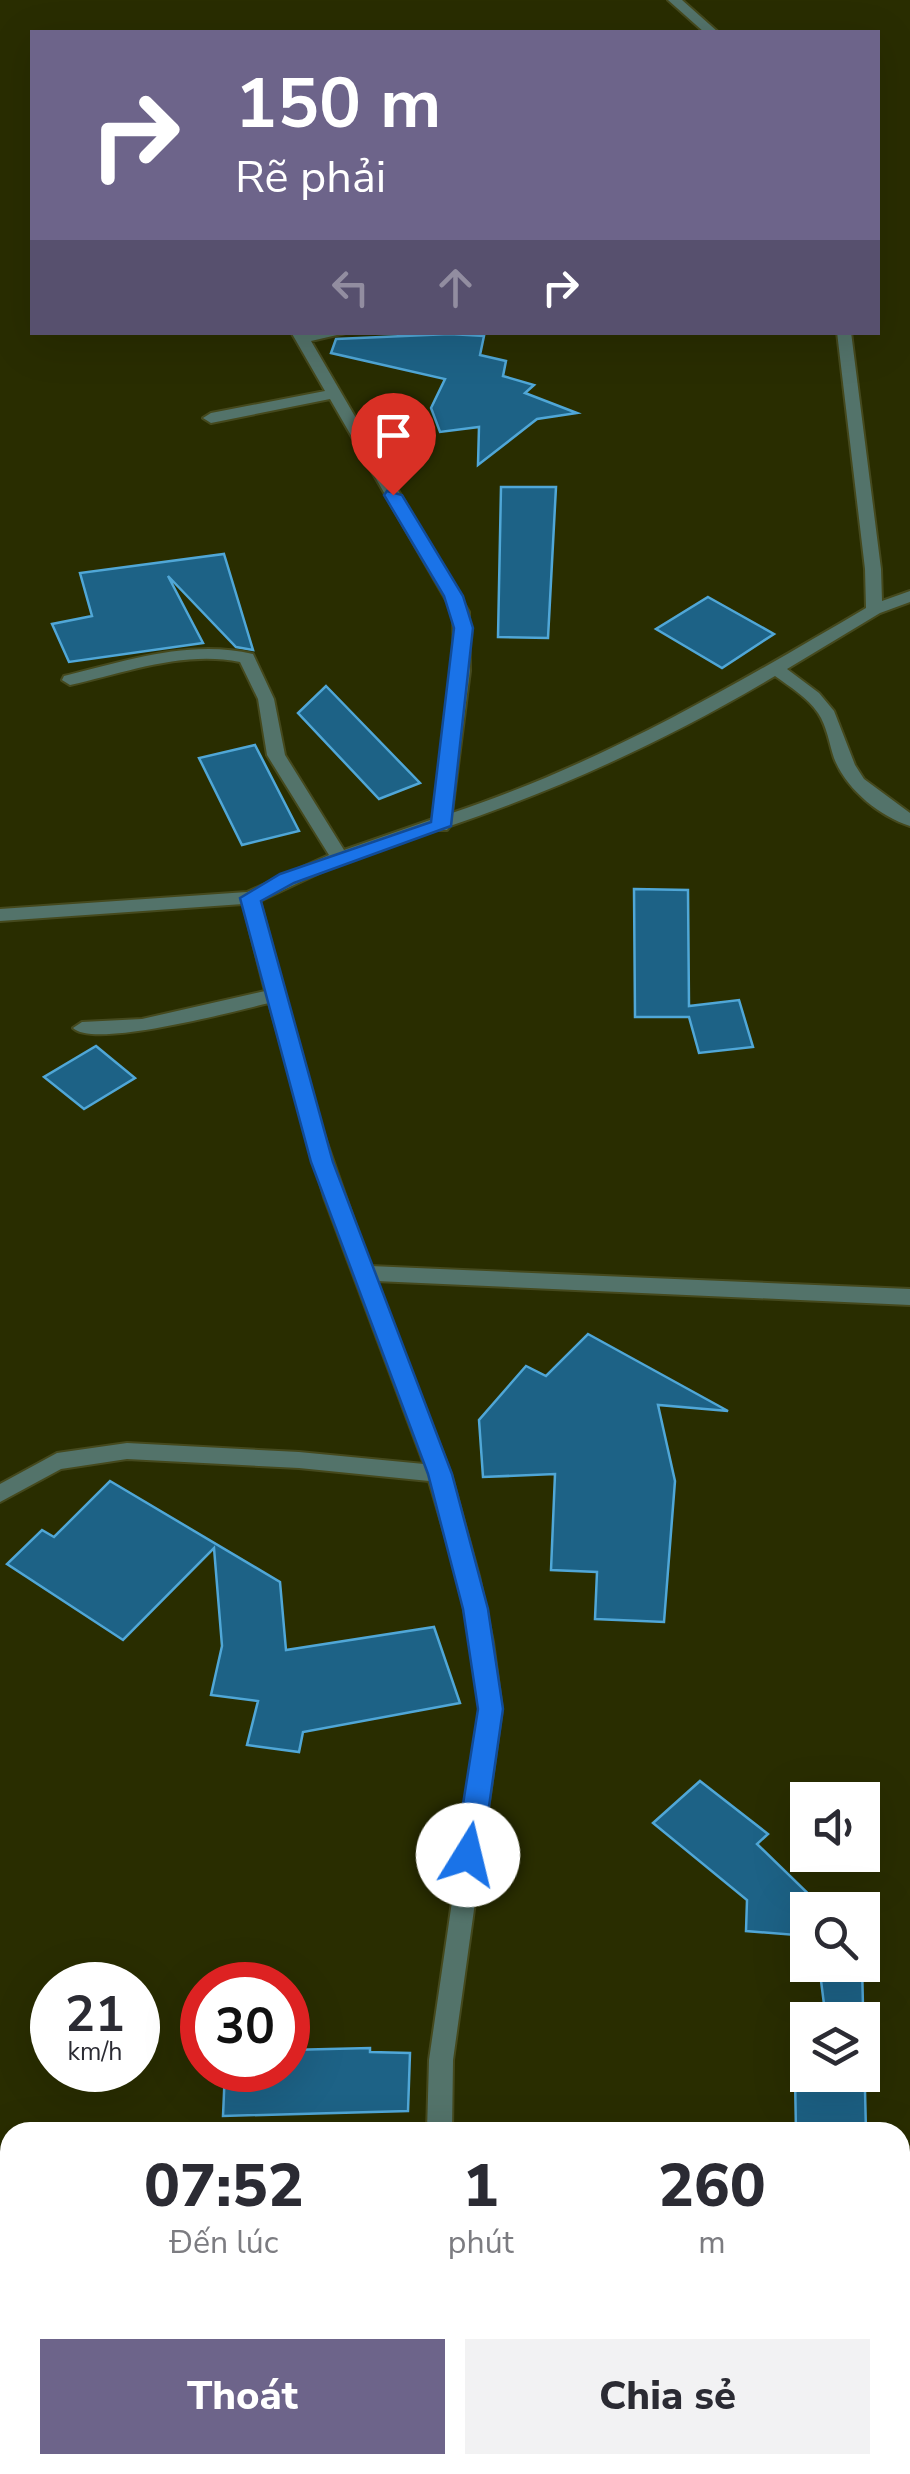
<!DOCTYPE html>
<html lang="vi">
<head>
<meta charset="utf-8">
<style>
	:root { --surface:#fff; --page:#f2f2f3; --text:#2b2b33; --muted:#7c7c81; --accent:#6d648a }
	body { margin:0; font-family:"Nunito Sans",sans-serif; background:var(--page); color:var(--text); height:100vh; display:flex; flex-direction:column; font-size:38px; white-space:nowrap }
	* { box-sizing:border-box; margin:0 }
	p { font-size:32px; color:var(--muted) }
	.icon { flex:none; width:55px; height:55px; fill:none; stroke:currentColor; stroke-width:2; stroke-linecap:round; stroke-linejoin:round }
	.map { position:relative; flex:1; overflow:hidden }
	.details { position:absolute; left:0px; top:2122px; width:910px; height:352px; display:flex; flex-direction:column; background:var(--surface); border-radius:30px 30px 0 0; box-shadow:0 10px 40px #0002 }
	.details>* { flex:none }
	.hud { position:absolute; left:30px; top:30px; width:850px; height:305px; border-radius:0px; box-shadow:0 10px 40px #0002; background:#6d648a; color:#fff; overflow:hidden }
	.buttons { position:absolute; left:790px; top:1782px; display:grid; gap:20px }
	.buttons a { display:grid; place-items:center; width:90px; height:90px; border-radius:0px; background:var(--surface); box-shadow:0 10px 40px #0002; font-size:50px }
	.speed { position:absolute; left:30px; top:1962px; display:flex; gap:20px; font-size:50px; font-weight:700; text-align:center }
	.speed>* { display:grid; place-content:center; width:130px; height:130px; border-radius:50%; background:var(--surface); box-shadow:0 10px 40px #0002; line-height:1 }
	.speed small { font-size:25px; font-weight:400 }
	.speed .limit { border:15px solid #d22; background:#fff; color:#111 }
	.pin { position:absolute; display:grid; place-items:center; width:85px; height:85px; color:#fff; margin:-102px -42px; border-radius:50% 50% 50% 0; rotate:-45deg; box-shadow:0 0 10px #0007 }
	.pin .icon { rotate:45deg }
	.me { position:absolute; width:110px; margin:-55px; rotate:9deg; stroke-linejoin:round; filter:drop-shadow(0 0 8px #0008) }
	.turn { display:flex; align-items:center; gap:35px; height:210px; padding:0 40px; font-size:45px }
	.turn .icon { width:130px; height:130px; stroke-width:2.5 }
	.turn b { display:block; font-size:70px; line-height:85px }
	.lanes { display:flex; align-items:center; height:95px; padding:0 40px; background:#0003; justify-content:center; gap:50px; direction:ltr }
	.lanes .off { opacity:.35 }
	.eta { display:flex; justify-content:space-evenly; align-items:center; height:170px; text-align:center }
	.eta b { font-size:60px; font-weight:800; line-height:70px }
	.button { display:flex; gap:20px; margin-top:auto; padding:20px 40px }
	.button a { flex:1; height:115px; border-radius:0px; background:var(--accent); color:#fff; font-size:40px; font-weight:800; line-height:115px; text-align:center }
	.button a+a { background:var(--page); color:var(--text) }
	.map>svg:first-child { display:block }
	.building { fill:#1d6286; stroke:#50a7d7; stroke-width:2.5 }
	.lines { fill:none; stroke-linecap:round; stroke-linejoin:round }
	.minor-casing { stroke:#45491d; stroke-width:4 }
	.minor { fill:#53736a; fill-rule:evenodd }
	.route { fill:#1a73e8; stroke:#114b97; stroke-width:2.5 }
</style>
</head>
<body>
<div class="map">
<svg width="910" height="2474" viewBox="0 0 910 2474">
	<rect width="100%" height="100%" fill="#292d00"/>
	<g class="building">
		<polygon points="450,334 484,336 480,355 506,361 503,376 534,385 525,393 577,413 537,419 478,465 479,427 440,432 431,408 445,379 331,353 336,339"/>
		<polygon points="501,487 556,487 548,638 498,637"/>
		<polygon points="224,554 253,650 236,647 168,576 203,643 69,662 52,624 92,616 80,573"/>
		<polygon points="708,597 774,634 722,668 656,629"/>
		<polygon points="326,686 420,783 379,799 298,713"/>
		<polygon points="255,745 299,831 242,845 199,758"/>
		<polygon points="634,889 688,890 689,1006 739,1000 753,1047 699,1053 689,1017 635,1017"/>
		<polygon points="96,1046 135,1078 84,1109 44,1077"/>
		<polygon points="588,1334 728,1411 658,1405 675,1481 664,1622 595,1619 597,1572 551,1570 555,1474 483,1477 479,1420 526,1366 546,1376"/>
		<polygon points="110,1481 280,1582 286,1650 434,1627 460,1703 303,1732 299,1752 247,1745 258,1701 211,1695 222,1646 214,1548 123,1640 7,1564 42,1530 54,1537"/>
		<polygon points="700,1781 768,1834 757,1844 825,1910 808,1910 808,1936 746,1931 747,1900 653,1823"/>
		<polygon points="819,1965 862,1965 866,2132 796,2132 794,2022 808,2023 808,2075 862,2075 862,2020 826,2020"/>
		<polygon points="370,2048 370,2052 410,2053 408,2111 223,2116 225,2070 288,2070 288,2050"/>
	</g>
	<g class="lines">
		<defs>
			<g id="minor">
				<polygon points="668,0 682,0 718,32 704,32"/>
				<path d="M291 332H350L311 341 469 612 470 671 452 813C602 763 730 688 866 608L865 569 837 332H851L881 569 882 601 910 591V602L880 613 787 669 819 693 834 711 855 765 864 779 910 813V826C879 816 846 789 834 758 829 743 827 726 818 713 807 697 790 687 775 676 671 738 565 787 450 826L447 830H436L330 868 260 901 320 1123 370 1266 910 1289V1305L376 1281 451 1474 479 1576 493 1642 502 1709 453 2060 452 2132H427L429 2060 480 1709 471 1642 457 1576 429 1481 299 1468 127 1459 61 1469 0 1502V1484L57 1453 127 1443 299 1452 424 1464 324 1197 269 1003C235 1011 94 1049 73 1028L82 1022 142 1019 265 991 243 904 0 921V909L247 892 329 855 267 755 258 699 240 662C184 650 124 673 70 685L62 680 64 676C125 661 190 639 253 654L274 699 285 755 344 850 433 819 454 671 453 612 330 399 211 423 203 418 211 413 325 391Z"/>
				<polygon points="900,2442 910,2442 910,2468 892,2465 900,2465"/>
				<polygon points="296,2465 338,2465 335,2474 292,2474"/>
				<polygon points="426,2465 452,2465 456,2474 428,2474"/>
				<polygon points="763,2465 846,2465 843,2474 759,2474"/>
			</g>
		</defs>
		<use href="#minor" class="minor-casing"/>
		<use href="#minor" class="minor"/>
	</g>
	<polygon class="route" points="387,491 402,495 463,596 473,628 451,826 294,883 261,901 333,1162 452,1474 488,1609 503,1709 482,1855 478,1863 459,1863 455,1855 478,1709 463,1609 428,1474 311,1162 240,898 280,874 431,822 454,628 444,596 384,495"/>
</svg>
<div class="buttons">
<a><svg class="icon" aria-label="sound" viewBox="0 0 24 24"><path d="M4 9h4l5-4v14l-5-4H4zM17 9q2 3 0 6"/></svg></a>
<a><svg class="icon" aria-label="search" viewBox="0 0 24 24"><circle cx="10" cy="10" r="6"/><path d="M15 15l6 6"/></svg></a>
<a><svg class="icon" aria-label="layers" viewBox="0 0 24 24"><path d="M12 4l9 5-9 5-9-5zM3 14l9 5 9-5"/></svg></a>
</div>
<div class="speed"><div>21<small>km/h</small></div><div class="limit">30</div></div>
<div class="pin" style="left:393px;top:495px;background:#d93025"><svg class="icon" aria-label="arrive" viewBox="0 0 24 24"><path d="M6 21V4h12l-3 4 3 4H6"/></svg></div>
<svg class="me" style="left:468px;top:1855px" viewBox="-20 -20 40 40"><circle r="19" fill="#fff"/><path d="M0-13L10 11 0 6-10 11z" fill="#1a73e8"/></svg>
<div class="hud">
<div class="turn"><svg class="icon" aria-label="right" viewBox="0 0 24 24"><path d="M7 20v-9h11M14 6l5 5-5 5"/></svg><div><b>150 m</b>Rẽ phải</div></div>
<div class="lanes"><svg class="icon off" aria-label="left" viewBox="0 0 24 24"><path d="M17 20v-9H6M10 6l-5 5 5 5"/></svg><svg class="icon off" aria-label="ahead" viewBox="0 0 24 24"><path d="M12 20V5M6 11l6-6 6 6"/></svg><svg class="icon" aria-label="right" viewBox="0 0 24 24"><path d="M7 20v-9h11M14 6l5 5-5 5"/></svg></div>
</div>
<section class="details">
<div class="eta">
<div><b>07:52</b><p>Đến lúc</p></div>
<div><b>1</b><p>phút</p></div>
<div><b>260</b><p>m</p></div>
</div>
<div class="button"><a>Thoát</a><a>Chia sẻ</a></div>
</section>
</div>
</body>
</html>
